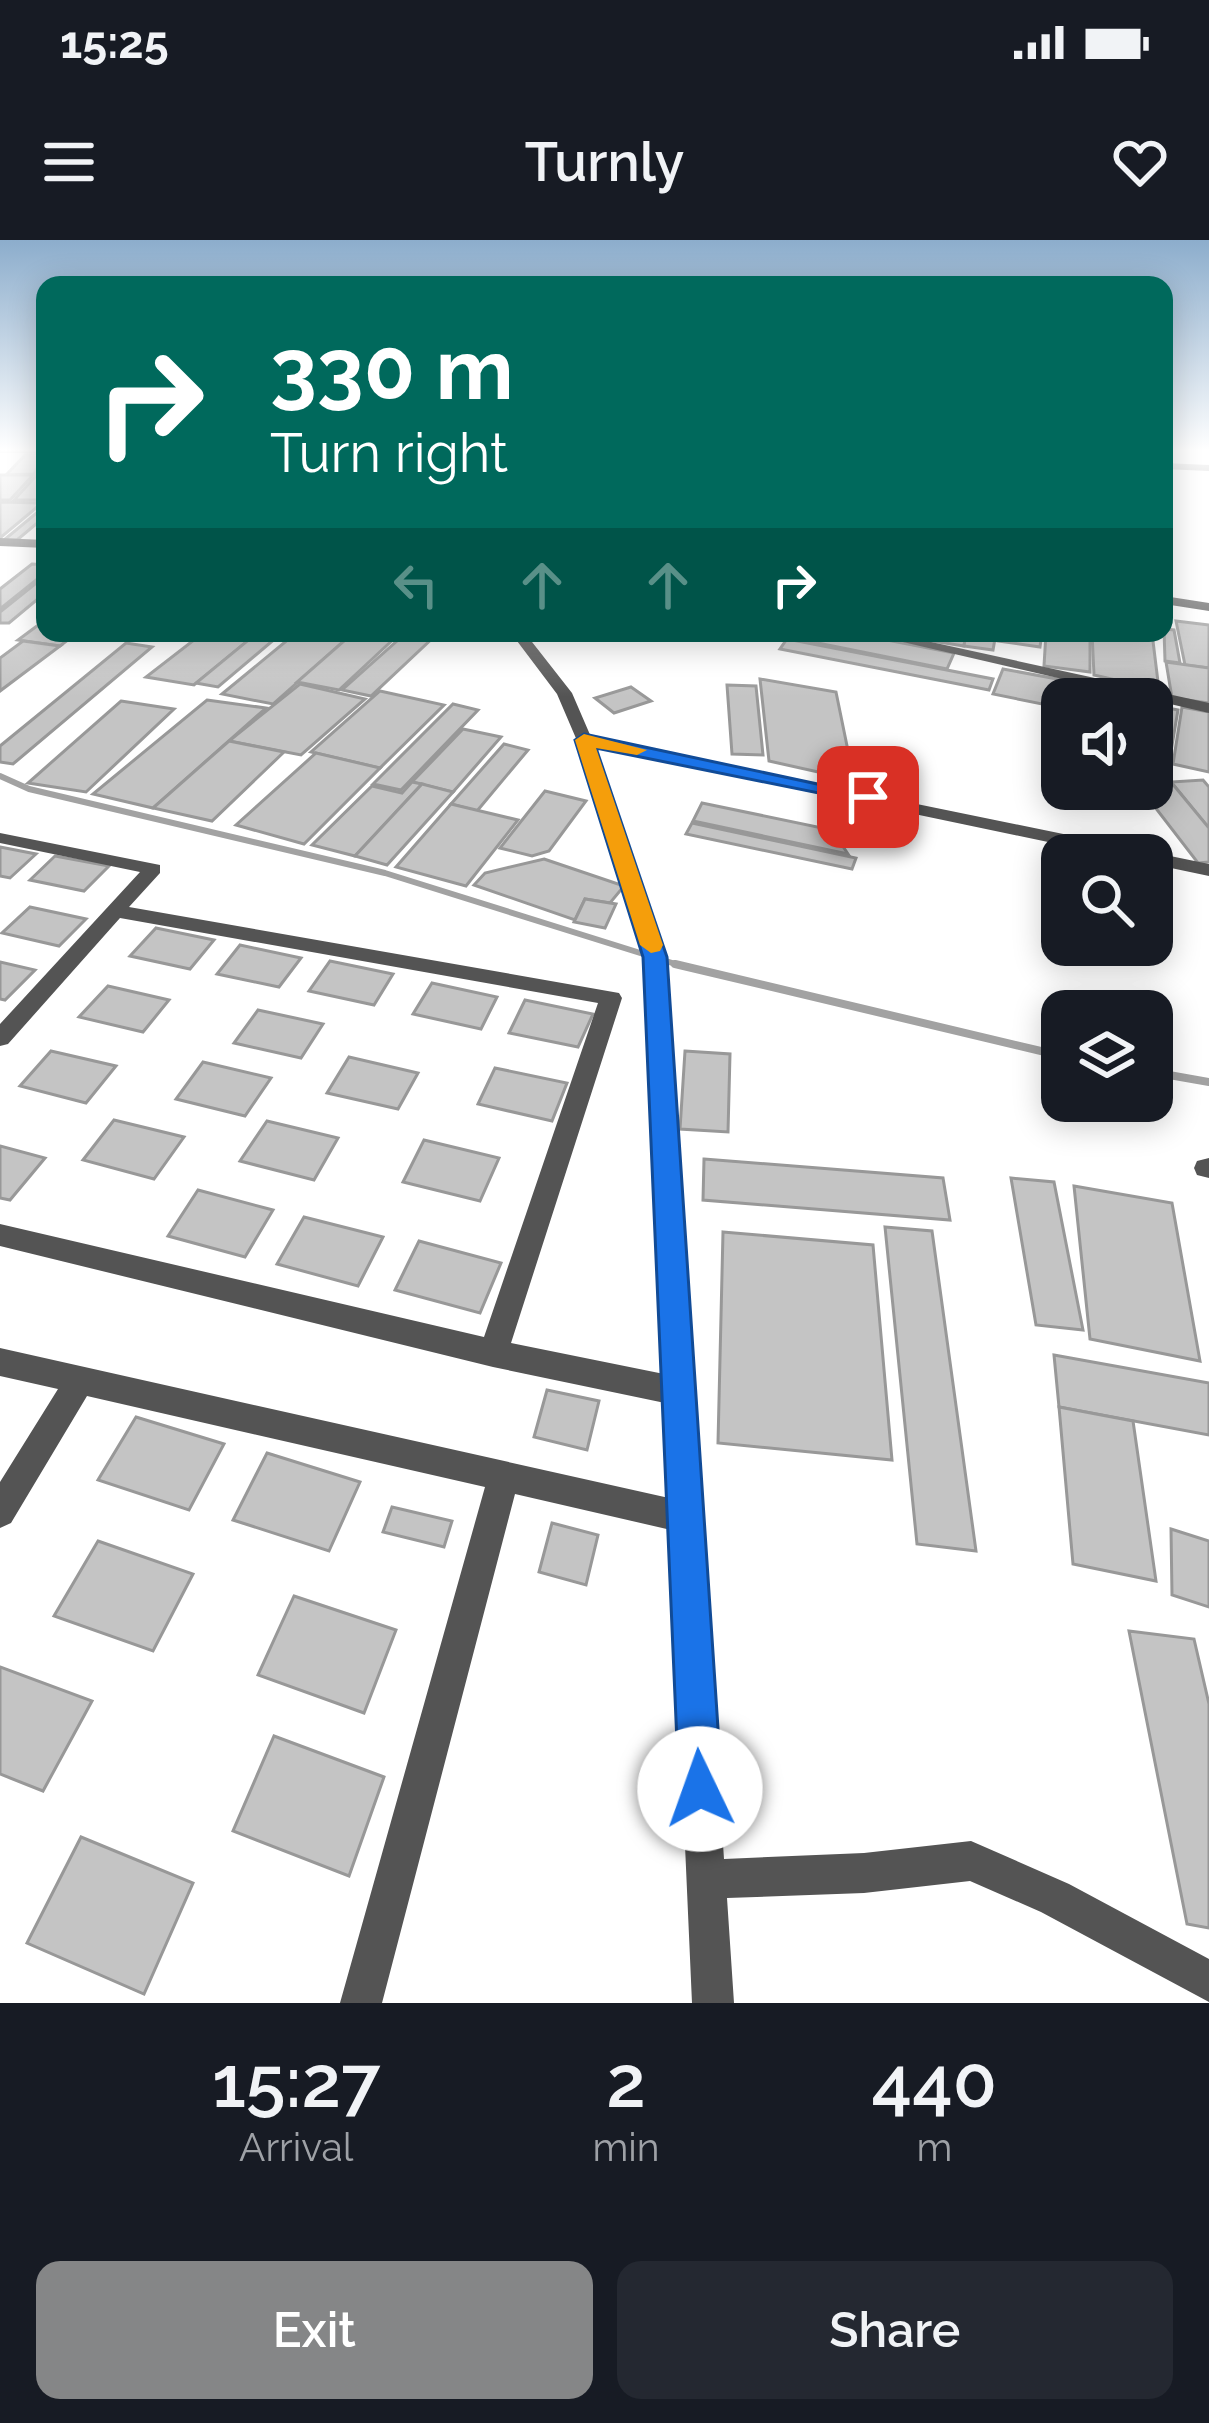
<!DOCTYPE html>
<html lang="en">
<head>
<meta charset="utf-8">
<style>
	:root { --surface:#171b24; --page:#242831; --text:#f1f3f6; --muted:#9ea1a6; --accent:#858687 }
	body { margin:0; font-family:Raleway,sans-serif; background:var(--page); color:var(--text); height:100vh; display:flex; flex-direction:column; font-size:45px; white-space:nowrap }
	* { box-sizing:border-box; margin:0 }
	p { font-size:39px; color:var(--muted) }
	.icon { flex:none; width:66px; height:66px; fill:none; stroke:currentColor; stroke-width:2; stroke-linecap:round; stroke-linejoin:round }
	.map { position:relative; height:1763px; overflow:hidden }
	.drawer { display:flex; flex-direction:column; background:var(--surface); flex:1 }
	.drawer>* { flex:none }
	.hud { position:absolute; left:36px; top:36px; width:1137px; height:366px; border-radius:24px; box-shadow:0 6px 30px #0003; background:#00695c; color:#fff; overflow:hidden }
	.buttons { position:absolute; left:1041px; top:438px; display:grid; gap:24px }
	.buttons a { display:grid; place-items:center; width:132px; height:132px; border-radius:24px; background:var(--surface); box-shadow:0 6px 30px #0003; font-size:60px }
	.pin { position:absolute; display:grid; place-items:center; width:102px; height:102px; color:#fff; margin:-51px; border-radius:24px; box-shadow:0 6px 18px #0006 }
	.me { position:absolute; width:132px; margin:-66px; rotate:357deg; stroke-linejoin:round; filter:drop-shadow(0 0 9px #0008) }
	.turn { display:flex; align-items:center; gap:42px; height:252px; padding:0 36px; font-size:54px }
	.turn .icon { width:156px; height:156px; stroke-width:2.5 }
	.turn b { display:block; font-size:84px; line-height:102px }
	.lanes { display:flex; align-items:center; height:114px; padding:0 36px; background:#0003; justify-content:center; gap:60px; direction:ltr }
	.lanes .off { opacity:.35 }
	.eta { display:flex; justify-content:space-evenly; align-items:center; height:204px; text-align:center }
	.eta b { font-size:72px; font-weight:600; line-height:84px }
	.button { display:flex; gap:24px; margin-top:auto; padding:24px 36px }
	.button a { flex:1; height:138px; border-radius:24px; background:var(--accent); color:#fff; font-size:48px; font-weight:600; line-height:138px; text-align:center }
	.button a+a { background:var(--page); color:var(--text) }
	.status { display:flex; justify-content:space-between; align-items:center; height:84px; padding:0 60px; background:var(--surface); direction:ltr }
	.status svg { height:33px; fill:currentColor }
	header { display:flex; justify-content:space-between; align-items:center; height:156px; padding:0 36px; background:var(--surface); font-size:54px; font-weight:600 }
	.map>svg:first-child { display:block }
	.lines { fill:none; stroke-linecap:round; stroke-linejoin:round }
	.stream-far1 { stroke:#a2a2a2; stroke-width:6 }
	.stream { stroke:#a2a2a2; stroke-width:8 }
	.building { fill:#c4c4c4; stroke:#989898; stroke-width:3 }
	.street { fill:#545454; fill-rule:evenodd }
	.route { fill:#1a73e8; stroke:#114b97; stroke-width:3 }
	.slow { fill:#f59e0b }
</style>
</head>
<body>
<div class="status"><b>15:25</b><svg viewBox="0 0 49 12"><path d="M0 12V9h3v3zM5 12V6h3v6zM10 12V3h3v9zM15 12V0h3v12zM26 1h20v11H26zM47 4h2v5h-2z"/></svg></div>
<header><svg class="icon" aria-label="menu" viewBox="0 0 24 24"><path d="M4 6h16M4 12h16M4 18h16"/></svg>Turnly<svg class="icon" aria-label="heart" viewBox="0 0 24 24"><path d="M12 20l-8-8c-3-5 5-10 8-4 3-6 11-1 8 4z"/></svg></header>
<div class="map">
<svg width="1209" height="1763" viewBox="0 0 1209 1763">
	<rect width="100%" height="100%" fill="#fff"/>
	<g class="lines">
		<polyline class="stream-far1" points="0,536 29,549 385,633 685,727"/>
		<g class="stream">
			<polyline points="675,724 1062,816"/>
			<polyline points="1152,832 1209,842"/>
		</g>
	</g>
	<g class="building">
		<polygon points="45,213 34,234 6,235 26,214"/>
		<polygon points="45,226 45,260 14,260"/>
		<polygon points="0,235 33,235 10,260 0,260"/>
		<polygon points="0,262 42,263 0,298"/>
		<polygon points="45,266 45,284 36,284 17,300 4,300"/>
		<polygon points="32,324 45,325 45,333 0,369 0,349"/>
		<polygon points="45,336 45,353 9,383 0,383 0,372"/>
		<polygon points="45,380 45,393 77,393 60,406 18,400"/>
		<polygon points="1176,381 1209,385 1209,428 1185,425"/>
		<polygon points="1164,389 1174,390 1180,423 1165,421"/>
		<polygon points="203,393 257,393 194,445 146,437"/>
		<polygon points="257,393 277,397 218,447 196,443"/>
		<polygon points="296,393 353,393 273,464 222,454"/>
		<polygon points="353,393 400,393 339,450 297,442"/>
		<polygon points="406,393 438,393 371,456 342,450"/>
		<polygon points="791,393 851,393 954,413 947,429 788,397"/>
		<polygon points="928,393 966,393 964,406 926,400"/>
		<polygon points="966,393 996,393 993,410 964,406"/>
		<polygon points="999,393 1042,393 1040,407 998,401"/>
		<polygon points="1046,393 1090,393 1090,432 1044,426"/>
		<polygon points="1092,393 1152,393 1159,450 1094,435"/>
		<polygon points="787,399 993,439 989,450 780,409"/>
		<polygon points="23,401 60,406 0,451 0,418"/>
		<polygon points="126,403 152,407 13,524 0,522 0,506"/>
		<polygon points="1166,422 1209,428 1209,463 1172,458"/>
		<polygon points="1003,429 1079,443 1075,455 1093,459 1062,459 1062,468 993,454"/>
		<polygon points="760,439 836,452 854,540 769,521"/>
		<polygon points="300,444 365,459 301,515 229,501"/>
		<polygon points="727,445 756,446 763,515 732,514"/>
		<polygon points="631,447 651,461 614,473 595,458"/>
		<polygon points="380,451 444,465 380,528 311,512"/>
		<polygon points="207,460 266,468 153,568 93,554"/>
		<polygon points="121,461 174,469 86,552 28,543"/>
		<polygon points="453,464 478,470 401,550 373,544"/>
		<polygon points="1152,465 1178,470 1169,523 1152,520"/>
		<polygon points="1182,467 1209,472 1209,532 1173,524"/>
		<polygon points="463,489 501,497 453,552 412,542"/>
		<polygon points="229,501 284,512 212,581 153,568"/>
		<polygon points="504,504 528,510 477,571 451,564"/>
		<polygon points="316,513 380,528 304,604 236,585"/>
		<polygon points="1203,540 1209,547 1209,588 1171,542"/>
		<polygon points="412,542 422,544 355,616 312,605 372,546 402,553"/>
		<polygon points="1171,542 1209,588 1209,622 1198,623 1141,549"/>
		<polygon points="422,544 453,552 387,625 355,616"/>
		<polygon points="545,551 586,561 549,611 532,616 500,608"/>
		<polygon points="702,563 832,590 848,614 693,581"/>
		<polygon points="451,564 518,580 466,646 396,627"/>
		<polygon points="692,583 856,618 852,629 686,594"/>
		<polygon points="0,607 36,614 10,638 0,636"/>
		<polygon points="55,616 109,626 84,651 30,640"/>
		<polygon points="544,619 624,646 610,663 585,659 575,680 474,645 485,633"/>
		<polygon points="585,659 616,664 605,688 574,682"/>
		<polygon points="30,667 86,679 59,706 2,693"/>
		<polygon points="156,688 214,700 190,729 130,716"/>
		<polygon points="240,705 301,718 279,747 217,734"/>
		<polygon points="330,721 393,734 374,765 309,751"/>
		<polygon points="0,722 35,730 5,760 0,759"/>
		<polygon points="432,743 497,757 481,789 413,774"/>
		<polygon points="108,746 169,760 143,792 79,777"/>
		<polygon points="525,760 593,774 578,807 509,793"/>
		<polygon points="258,770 323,784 301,818 234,803"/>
		<polygon points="51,811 116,826 86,863 20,846"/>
		<polygon points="685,811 730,814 728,892 680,889"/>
		<polygon points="349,817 418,833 398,869 327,853"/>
		<polygon points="203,822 271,838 245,876 176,859"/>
		<polygon points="495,828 567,843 552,881 478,864"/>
		<polygon points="114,880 184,897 154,939 83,920"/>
		<polygon points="267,881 338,898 314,940 240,921"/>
		<polygon points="424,900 499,918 480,961 403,942"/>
		<polygon points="0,906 45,918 10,960 0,958"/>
		<polygon points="704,919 943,938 950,980 703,960"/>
		<polygon points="1011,938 1054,942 1083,1090 1036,1085"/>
		<polygon points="1074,946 1172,963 1200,1121 1090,1099"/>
		<polygon points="198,950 273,970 245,1017 168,996"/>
		<polygon points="304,977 383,997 358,1046 277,1024"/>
		<polygon points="885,987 932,991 976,1311 917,1304"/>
		<polygon points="723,992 873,1005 892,1220 718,1203"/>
		<polygon points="419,1001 501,1023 480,1073 395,1050"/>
		<polygon points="1054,1115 1209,1143 1209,1195 1059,1167"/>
		<polygon points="547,1150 599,1161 587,1210 534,1197"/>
		<polygon points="1059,1167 1133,1181 1156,1341 1073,1324"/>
		<polygon points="136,1177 224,1204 189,1270 98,1240"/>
		<polygon points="267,1213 360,1242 329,1311 233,1280"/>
		<polygon points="392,1267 452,1281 444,1307 383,1292"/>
		<polygon points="552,1283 598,1295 586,1345 539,1332"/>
		<polygon points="1171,1289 1209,1301 1209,1367 1172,1355"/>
		<polygon points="98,1301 193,1334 153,1411 54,1376"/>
		<polygon points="294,1356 396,1390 364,1473 258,1435"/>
		<polygon points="1129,1391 1194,1399 1209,1464 1209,1688 1187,1684"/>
		<polygon points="0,1427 92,1461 43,1551 0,1534"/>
		<polygon points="274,1496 384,1537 349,1636 233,1591"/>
		<polygon points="81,1597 193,1643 144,1754 27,1703"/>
	</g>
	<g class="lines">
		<g class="street">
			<rect x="0" y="210" width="45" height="3"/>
			<polygon points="1164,223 1209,225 1209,231 1164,229"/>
			<polygon points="0,298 45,300 45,308 0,306"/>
			<polygon points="1164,356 1209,363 1209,371 1164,364"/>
			<polygon points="511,393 525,393 572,453 591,497 1209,624 1209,636 1152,624 1152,615 1110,615 596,507 665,717 724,1619 864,1613 971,1601 1069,1644 1209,1719 1209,1762 1041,1672 970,1641 864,1653 727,1658 734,1763 692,1763 671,1290 515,1254 382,1763 340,1763 485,1247 87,1156 11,1283 0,1288 0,1242 58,1149 0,1136 0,1108 669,1258 665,1163 493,1127 0,1006 0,984 484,1097 598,763 120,678 8,804 0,806 0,784 140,632 0,603 0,593 160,625 160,633 129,667 619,753 622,758 511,1103 664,1134 645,717 590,531 557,454"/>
			<polygon points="864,393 890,393 1209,463 1209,473"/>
			<polygon points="1209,918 1209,938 1197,935 1194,928 1197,921"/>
		</g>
	</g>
	<linearGradient id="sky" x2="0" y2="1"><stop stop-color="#8cadcc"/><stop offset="0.46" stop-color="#fff"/><stop offset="1" stop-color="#fff" stop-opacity="0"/></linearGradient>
	<rect width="1209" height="457" fill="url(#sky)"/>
	<polygon class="route" points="584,494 878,557 868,563 596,508 667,717 722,1549 716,1564 700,1570 685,1564 679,1549 643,717 575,500"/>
	<polygon class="slow" points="584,494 647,510 637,515 596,508 663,705 660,711 651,713 640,705 575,500"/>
</svg>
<div class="buttons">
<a><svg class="icon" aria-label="sound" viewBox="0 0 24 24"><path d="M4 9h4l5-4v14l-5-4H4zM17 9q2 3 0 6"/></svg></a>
<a><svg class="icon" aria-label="search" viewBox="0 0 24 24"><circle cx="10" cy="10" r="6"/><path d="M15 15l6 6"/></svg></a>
<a><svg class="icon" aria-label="layers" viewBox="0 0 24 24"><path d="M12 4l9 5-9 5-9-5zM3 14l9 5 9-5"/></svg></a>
</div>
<div class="pin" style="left:868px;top:557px;background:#d93025"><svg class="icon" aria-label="arrive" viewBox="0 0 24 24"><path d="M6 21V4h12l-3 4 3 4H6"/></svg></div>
<svg class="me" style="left:700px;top:1549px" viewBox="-20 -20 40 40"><circle r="19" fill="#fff"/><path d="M0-13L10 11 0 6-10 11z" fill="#1a73e8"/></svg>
<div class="hud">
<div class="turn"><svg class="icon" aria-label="right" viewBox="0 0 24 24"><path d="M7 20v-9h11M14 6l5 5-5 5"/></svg><div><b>330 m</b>Turn right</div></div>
<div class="lanes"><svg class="icon off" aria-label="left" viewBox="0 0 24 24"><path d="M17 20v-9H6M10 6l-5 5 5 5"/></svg><svg class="icon off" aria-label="ahead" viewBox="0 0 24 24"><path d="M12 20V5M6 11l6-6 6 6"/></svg><svg class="icon off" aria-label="ahead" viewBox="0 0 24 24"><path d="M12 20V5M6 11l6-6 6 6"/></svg><svg class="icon" aria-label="right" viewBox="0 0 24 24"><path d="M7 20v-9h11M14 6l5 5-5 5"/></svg></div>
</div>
</div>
<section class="drawer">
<div class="eta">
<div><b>15:27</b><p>Arrival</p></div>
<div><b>2</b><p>min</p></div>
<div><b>440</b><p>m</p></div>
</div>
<div class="button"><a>Exit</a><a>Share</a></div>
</section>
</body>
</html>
